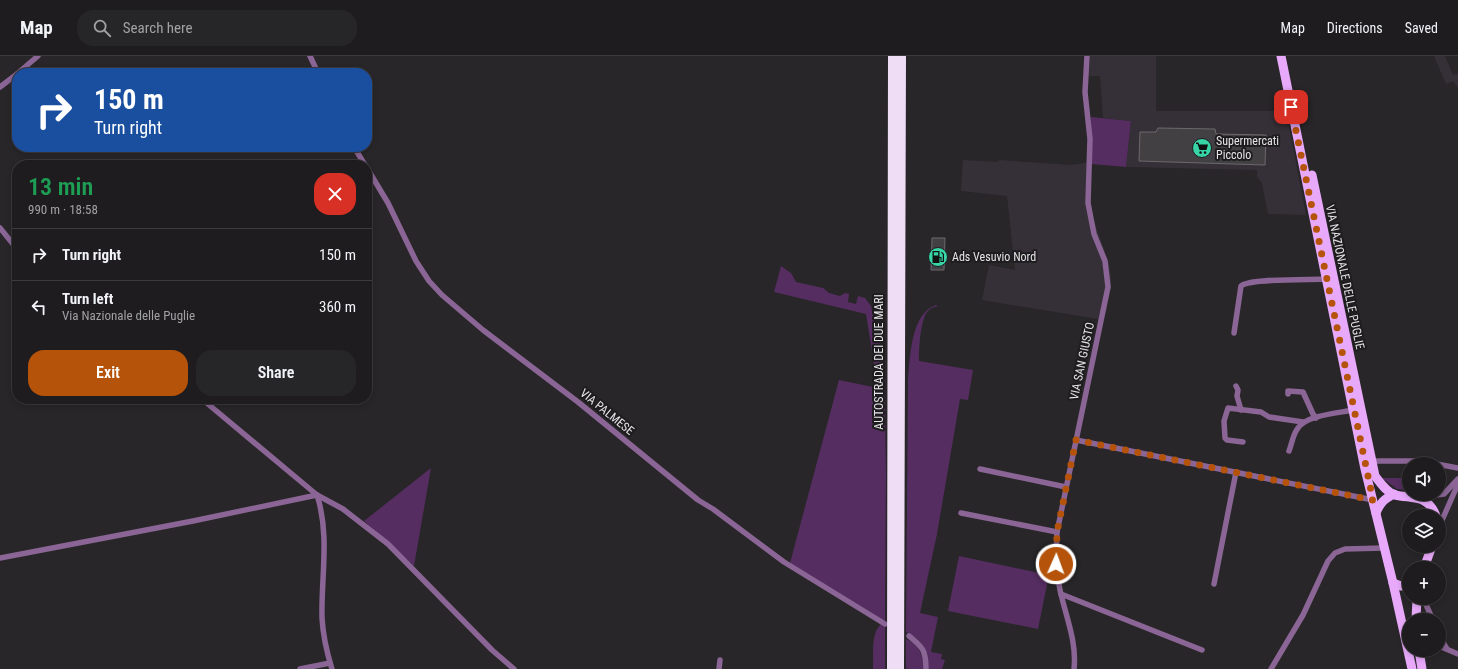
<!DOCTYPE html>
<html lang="en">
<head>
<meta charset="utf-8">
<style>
	:root { --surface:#1e1c1e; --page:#262527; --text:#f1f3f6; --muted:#a1a1a4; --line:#3c3a3c; --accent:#b45309 }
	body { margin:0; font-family:"Roboto Condensed",sans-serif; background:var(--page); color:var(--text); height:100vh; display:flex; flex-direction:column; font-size:15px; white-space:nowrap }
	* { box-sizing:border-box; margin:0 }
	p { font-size:13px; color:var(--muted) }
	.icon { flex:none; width:22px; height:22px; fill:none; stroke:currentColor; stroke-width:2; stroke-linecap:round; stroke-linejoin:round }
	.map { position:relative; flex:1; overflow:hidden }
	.drawer { position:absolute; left:12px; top:104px; width:360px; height:244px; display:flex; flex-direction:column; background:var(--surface); border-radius:16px; box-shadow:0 2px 6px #0003,0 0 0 1px var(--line) }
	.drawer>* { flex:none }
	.banner { position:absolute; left:12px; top:12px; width:360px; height:84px; border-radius:16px; box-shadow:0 2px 6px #0003,0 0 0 1px var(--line); background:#1a4fa0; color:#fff; overflow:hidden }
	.tools { position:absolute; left:1402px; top:401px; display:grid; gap:8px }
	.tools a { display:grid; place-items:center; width:44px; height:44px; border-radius:50%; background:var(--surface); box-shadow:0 2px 6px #0003,0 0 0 1px var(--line); font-size:20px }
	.pin { position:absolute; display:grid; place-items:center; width:34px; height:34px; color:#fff; margin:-17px; border-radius:8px; box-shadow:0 2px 6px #0006 }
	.me { position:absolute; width:44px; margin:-22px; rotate:2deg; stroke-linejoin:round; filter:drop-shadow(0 0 3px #0008) }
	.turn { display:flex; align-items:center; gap:14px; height:84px; padding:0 16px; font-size:18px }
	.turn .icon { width:52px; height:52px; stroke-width:2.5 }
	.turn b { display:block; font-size:28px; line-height:34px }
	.round { display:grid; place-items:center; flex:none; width:42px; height:42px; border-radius:16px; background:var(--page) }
	.overview { display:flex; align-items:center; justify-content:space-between; height:68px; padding:0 16px }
	h1 { font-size:24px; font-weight:600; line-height:30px; color:#1e9e55 }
	.cta { display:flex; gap:8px; margin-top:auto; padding:8px 16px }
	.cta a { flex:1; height:46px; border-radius:16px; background:var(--accent); color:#fff; font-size:16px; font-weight:600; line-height:46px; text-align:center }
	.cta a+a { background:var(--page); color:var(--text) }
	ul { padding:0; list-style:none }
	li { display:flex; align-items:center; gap:12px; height:52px; padding:0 16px; border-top:1px solid var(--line) }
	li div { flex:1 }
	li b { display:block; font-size:15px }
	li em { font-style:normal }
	header { display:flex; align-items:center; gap:24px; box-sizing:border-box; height:56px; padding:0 20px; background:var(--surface); border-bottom:1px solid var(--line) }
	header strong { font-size:19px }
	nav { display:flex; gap:22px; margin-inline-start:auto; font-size:14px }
	.search { width:280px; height:36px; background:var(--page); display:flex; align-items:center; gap:10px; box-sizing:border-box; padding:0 14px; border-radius:16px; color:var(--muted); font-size:15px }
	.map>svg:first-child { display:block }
	.built { fill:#353037 }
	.green { fill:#552d61 }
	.building { fill:#424043; stroke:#6b696c }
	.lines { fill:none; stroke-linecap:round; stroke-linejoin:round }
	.minor { stroke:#8a6595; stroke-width:5.5 }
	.primary { stroke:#e8a9fa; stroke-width:9 }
	.motorway { stroke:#efdcf5; stroke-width:10 }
	.route { stroke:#b45309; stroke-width:7; stroke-dasharray:0 12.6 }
	.labels { text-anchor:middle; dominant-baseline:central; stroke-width:4; stroke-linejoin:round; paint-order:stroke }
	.poi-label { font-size:12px; fill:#e5e4e6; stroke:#1e1c1f; text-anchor:start }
	.street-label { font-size:12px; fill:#e5e4e6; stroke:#1e1c1f }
</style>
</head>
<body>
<header>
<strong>Map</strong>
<div class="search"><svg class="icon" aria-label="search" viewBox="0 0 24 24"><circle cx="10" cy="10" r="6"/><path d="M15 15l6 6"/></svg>Search here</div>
<nav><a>Map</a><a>Directions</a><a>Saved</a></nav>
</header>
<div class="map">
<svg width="1458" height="613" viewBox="0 0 1458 613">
	<rect width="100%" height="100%" fill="#282628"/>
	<g class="built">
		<polygon points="1090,0 1156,0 1156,55 1286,55 1306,159 1268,158 1262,127 1257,121 1257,114 1126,111 1131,65 1103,62 1100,20 1089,20"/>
		<polygon points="1434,0 1445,0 1453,19 1458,18 1458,32 1453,25 1446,28"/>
		<polygon points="963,104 997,106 999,104 1071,109 1091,106 1090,137 1093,162 1109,207 1111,221 1111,232 1104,264 982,244 989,209 1015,214 1007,140 961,135"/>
	</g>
	<g class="green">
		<polygon points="1091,61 1131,65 1126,111 1091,108"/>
		<polygon points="781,210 791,217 796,226 823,232 829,237 840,240 845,237 849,238 848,246 856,248 858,240 865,242 871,250 884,306 886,416 885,565 790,507 839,324 878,332 866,258 774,236"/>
		<path d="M936 249 938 250C934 251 930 252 927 256 920 266 919 293 919 305L973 314 968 344 960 343 937 478 920 557 938 561 931 596 942 598 941 603 945 604 942 613H928C929 594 923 584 906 576L908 323C910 301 911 257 936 249Z"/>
		<polygon points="431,412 414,510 364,465"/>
		<polygon points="1382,422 1409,422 1409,434 1397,433"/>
		<polygon points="959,500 1049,519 1038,573 948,555"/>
		<path d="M881 568 885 571V613H873C874 599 870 579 881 568Z"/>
		<path d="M906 583C920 589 922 598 924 613H906Z"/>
	</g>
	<g class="building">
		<polygon points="1158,72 1215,73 1216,78 1266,79 1265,109 1139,105 1140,76 1156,76"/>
		<polygon points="932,182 945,182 944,214 931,214"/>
	</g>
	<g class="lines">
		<g class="minor">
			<polyline points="310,0 318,17"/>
			<polyline points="18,17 38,0"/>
			<polyline points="0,31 17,18"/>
			<polyline points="354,91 365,109"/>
			<polyline points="367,112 388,147 416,205 429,225 442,239 483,274 578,346 698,444 713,453 784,506 885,568"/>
			<polyline points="0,172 17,193"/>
			<path d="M1234 277 1241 230C1250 222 1311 224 1327 223"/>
			<polyline points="1236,330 1238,334 1237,340 1241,354"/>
			<polyline points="1288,338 1288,335 1303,336 1313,358 1316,362"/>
			<polyline points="202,343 317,439 343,453 388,488 492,594 514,613"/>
			<polyline points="1076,384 1373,444"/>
			<polyline points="1243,386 1227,384 1225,382 1224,365 1228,352 1261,356 1269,361 1303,366"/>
			<path d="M1289 395C1292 387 1293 378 1298 372 1307 359 1339 357 1353 354"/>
			<polyline points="1372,405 1421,405 1458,412"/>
			<polyline points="980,413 1066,431"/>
			<path d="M317 439C330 479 321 521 322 562 323 579 327 597 332 613"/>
			<polyline points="1419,441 1444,438 1458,423"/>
			<polyline points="961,457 1057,476"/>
			<polyline points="1439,471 1458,428"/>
			<polyline points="0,502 193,465 317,439"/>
			<polyline points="1214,528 1236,416"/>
			<polyline points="1061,538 1202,594"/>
			<polyline points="1423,542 1433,564"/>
			<polyline points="1439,579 1447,593"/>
			<path d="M909 580C923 591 926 595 926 613"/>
			<polyline points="1439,590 1458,598"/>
			<polyline points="300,613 330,607"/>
			<polyline points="719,613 720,604"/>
			<path d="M1074 613C1077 586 1066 561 1060 534 1056 515 1056 496 1057 476L1108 231 1105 205 1094 178 1088 147 1090 83 1085 36 1087 0"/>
			<polyline points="1271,613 1303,559 1328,505 1335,497 1345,493 1384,492"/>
		</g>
		<g class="primary">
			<polyline points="1281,0 1365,413 1393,527 1412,613"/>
			<path d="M1312 119 1375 420C1380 426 1386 436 1395 439 1412 443 1428 438 1436 460"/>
			<path d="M1376 457C1380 447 1384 443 1394 438"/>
			<polyline points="1424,512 1432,490"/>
			<polyline points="1393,527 1401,530 1409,530"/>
			<polyline points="1416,564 1417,542"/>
			<polyline points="1419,594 1422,613"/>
		</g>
		<g class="motorway">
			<polyline points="892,613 893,0"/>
			<polyline points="899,613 901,0"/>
		</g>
	</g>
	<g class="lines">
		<polyline class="route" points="1056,508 1057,476 1076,384 1373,444 1291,51"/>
	</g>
	<defs>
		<symbol id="supermarket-disc" viewBox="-11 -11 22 22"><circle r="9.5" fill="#37d4a6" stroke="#1e1c1f"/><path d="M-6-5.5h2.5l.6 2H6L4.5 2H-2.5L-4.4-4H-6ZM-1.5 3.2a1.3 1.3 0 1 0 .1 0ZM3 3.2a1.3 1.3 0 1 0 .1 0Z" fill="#111"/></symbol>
		<symbol id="fuel-disc" viewBox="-11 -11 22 22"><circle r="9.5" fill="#37d4a6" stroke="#1e1c1f"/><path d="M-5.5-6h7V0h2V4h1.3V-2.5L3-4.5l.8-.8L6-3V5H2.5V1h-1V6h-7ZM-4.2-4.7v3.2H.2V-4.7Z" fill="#111"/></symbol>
	</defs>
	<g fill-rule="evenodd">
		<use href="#supermarket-disc" x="1191" y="81" width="22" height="22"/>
		<use href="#fuel-disc" x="927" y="190" width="22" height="22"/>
	</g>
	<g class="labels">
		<g class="poi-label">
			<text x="1216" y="85">Supermercati<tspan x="1216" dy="14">Piccolo</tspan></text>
			<text x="952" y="201">Ads Vesuvio Nord</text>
		</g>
		<g class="street-label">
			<text transform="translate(1345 221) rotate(78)">VIA NAZIONALE DELLE PUGLIE</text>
			<text transform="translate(1082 305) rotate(-78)">VIA SAN GIUSTO</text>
			<text transform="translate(879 306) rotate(-90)">AUTOSTRADA DEI DUE MARI</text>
			<text transform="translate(607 356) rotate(39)">VIA PALMESE</text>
		</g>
	</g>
</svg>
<div class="tools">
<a><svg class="icon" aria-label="sound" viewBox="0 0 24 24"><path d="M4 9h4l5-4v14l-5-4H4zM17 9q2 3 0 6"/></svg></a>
<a><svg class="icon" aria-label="layers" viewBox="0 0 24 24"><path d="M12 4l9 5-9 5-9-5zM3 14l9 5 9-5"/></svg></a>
<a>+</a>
<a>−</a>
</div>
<div class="pin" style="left:1291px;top:51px;background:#d93025"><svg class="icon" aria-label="arrive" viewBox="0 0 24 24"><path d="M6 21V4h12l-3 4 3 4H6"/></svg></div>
<svg class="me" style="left:1056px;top:508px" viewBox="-20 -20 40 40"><circle r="17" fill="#b45309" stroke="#fff" stroke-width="3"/><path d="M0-11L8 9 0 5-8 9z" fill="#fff"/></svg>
<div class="banner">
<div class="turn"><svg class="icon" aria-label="right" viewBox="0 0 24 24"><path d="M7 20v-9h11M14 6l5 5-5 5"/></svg><div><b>150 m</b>Turn right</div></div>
</div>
<section class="drawer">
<div class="overview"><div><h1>13 min</h1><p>990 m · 18:58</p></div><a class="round" style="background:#d93025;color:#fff"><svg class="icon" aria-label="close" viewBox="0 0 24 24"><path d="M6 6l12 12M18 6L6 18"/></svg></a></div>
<ul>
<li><svg class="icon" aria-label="right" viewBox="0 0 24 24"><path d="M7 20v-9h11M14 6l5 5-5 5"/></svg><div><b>Turn right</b></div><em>150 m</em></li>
<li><svg class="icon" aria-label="left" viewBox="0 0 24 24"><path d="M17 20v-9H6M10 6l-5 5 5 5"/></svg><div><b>Turn left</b><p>Via Nazionale delle Puglie</p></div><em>360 m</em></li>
</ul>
<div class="cta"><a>Exit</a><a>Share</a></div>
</section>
</div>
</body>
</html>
